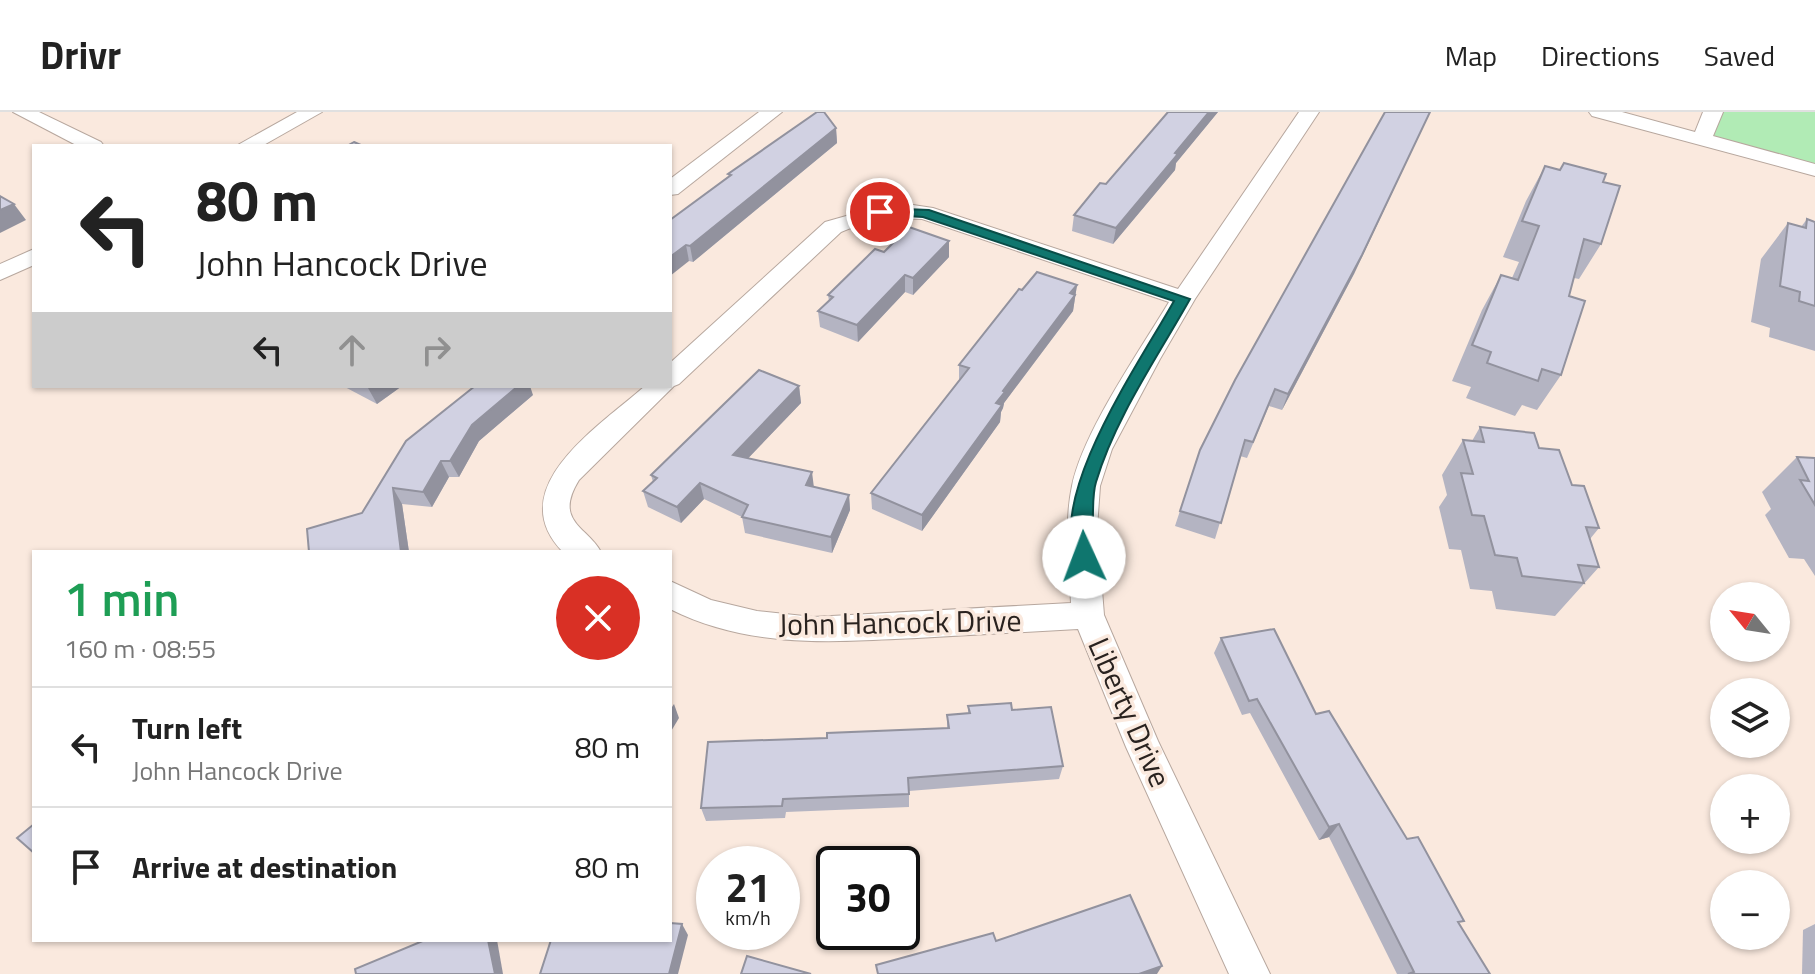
<!DOCTYPE html>
<html lang="en">
<head>
<meta charset="utf-8">
<style>
	:root { --surface:#fff; --page:#f6f6f6; --text:#222; --muted:#767676; --line:#e0e0e0 }
	body { margin:0; font-family:"Titillium Web",sans-serif; background:var(--page); color:var(--text); height:100vh; display:flex; flex-direction:column; font-size:30px; white-space:nowrap }
	* { box-sizing:border-box; margin:0 }
	p { font-size:26px; color:var(--muted) }
	.icon { flex:none; width:44px; height:44px; fill:none; stroke:currentColor; stroke-width:2; stroke-linecap:round; stroke-linejoin:round }
	.map { position:relative; flex:1; overflow:hidden }
	.panel { position:absolute; left:32px; top:438px; width:640px; height:392px; display:flex; flex-direction:column; background:var(--surface); border-radius:0px; box-shadow:0 2px 6px #0004 }
	.panel>* { flex:none }
	.banner { position:absolute; left:32px; top:32px; width:640px; height:244px; border-radius:0px; box-shadow:0 2px 6px #0004; background:#fff; color:var(--text); overflow:hidden }
	.needle { width:52px; rotate:300deg }
	.fabs { position:absolute; left:1710px; top:470px; display:grid; gap:16px }
	.fabs a { display:grid; place-items:center; width:80px; height:80px; border-radius:50%; background:var(--surface); box-shadow:0 2px 6px #0004; font-size:40px }
	.speed { position:absolute; left:696px; top:734px; display:flex; gap:16px; font-size:40px; font-weight:700; text-align:center }
	.speed>* { display:grid; place-content:center; width:104px; height:104px; border-radius:50%; background:var(--surface); box-shadow:0 2px 6px #0004; line-height:1 }
	.speed small { font-size:20px; font-weight:400 }
	.speed .limit { border:4px solid #111; border-radius:12px; background:#fff; color:#111 }
	.pin { position:absolute; display:grid; place-items:center; width:68px; height:68px; color:#fff; margin:-34px; border:4px solid #fff; border-radius:50%; box-shadow:0 2px 8px #0007 }
	.me { position:absolute; width:88px; margin:-44px; rotate:358deg; stroke-linejoin:round; filter:drop-shadow(0 0 6px #0008) }
	.turn { display:flex; align-items:center; gap:28px; height:168px; padding:0 32px; font-size:36px }
	.turn .icon { width:104px; height:104px; stroke-width:2.5 }
	.turn b { display:block; font-size:56px; line-height:68px }
	.lanes { display:flex; align-items:center; height:76px; padding:0 32px; background:#0003; justify-content:center; gap:40px; direction:ltr }
	.lanes .off { opacity:.35 }
	.round { display:grid; place-items:center; flex:none; width:84px; height:84px; border-radius:42px; background:var(--page) }
	.head { display:flex; align-items:center; justify-content:space-between; height:136px; padding:0 32px }
	h1 { font-size:48px; font-weight:600; line-height:60px; color:#1e9e55 }
	ul { padding:0; list-style:none }
	li { display:flex; align-items:center; gap:24px; height:120px; padding:0 32px; border-top:2px solid var(--line) }
	li div { flex:1 }
	li b { display:block; font-size:30px }
	li em { font-style:normal }
	header { display:flex; align-items:center; gap:48px; box-sizing:border-box; height:112px; padding:0 40px; background:var(--surface); border-bottom:2px solid var(--line) }
	header strong { font-size:38px }
	nav { display:flex; gap:44px; margin-inline-start:auto; font-size:28px }
	.map>svg:first-child { display:block }
	.green { fill:#b1ebb5 }
	.lines { fill:none; stroke-linecap:round; stroke-linejoin:round }
	.street-casing { stroke:#b7a79e; stroke-width:2 }
	.street { fill:#fff; fill-rule:evenodd }
	.wall { fill:#b4b4c2 }
	.shaded-wall { fill:#92929e }
	.building { fill:#d1d1e2; stroke:#92929e; stroke-width:2 }
	.route { fill:#0f766e; stroke:#0a4d48; stroke-width:2 }
	.labels { text-anchor:middle; dominant-baseline:central; stroke-width:7; stroke-linejoin:round; paint-order:stroke }
	.street-label { font-size:30px; fill:#29221f; stroke:#fae9de }
</style>
</head>
<body>
<header>
<strong>Drivr</strong>
<nav><a>Map</a><a>Directions</a><a>Saved</a></nav>
</header>
<div class="map">
<svg width="1815" height="862" viewBox="0 0 1815 862">
	<rect width="100%" height="100%" fill="#fae9de"/>
	<polygon class="green" points="1713,0 1815,0 1815,57 1702,27"/>
	<g class="lines">
		<defs>
			<g id="street">
				<polygon points="13,0 39,0 101,30 104,34 78,34"/>
				<polygon points="297,0 322,0 262,34 236,34"/>
				<polygon points="759,0 782,0 678,82 670,83 670,67"/>
				<path d="M1299 0H1319L1195 187 1160 247 1112 337 1100 374 1097 416 1104 503 1158 629 1270 862H1229L1126 635 1078 517C1024 520 971 523 917 526 831 530 750 537 670 497V469L711 488 757 499 813 505 1071 491C1069 453 1064 412 1072 374 1083 320 1139 240 1169 190L922 107C893 105 868 108 841 120L679 272 674 274 579 368C553 410 588 415 601 440H563C500 376 601 313 645 274H670V251L825 110 878 95 913 93 933 96 1178 177Z"/>
				<polygon points="1589,0 1622,0 1695,20 1703,0 1723,0 1713,24 1815,52 1815,64 1592,4"/>
				<polygon points="34,137 34,153 0,168 0,152"/>
			</g>
		</defs>
		<use href="#street" class="street-casing"/>
		<use href="#street" class="street"/>
	</g>
	<g class="wall">
		<polygon points="1168,0 1218,0 1176,51 1175,58 1113,132 1072,119 1074,103 1106,72"/>
		<polygon points="836,16 837,31 693,150 689,149 670,108 729,64 728,62"/>
		<polygon points="1545,54 1603,70 1601,132 1579,167 1574,166 1569,184 1561,263 1537,298 1522,293 1515,304 1466,286 1471,275 1452,269 1482,198 1501,163 1512,166 1519,150 1503,145 1526,89"/>
		<polygon points="1807,107 1815,110 1815,239 1769,225 1770,216 1751,210 1761,147 1788,111 1801,115"/>
		<polygon points="949,129 949,145 913,183 905,180 858,230 820,215 818,199 829,189 828,183 884,140"/>
		<polygon points="1355,160 1282,298 1269,294 1247,346 1240,344 1215,427 1175,414 1200,338"/>
		<polygon points="1077,173 1073,199 1004,291 1003,296 1001,300 1000,310 922,419 872,397 871,381 959,269 959,253 1022,178"/>
		<polygon points="343,274 402,274 377,292"/>
		<polygon points="799,274 801,291 748,346 814,375 849,383 850,398 832,441 745,421 742,405 704,387 681,411 648,395 643,379 653,370 651,363"/>
		<polygon points="533,283 479,329 459,365 449,365 432,395 402,392 409,440 309,440 362,401 406,329"/>
		<polygon points="1480,315 1539,336 1572,373 1599,416 1590,427 1599,455 1555,504 1496,497 1492,479 1470,477 1461,438 1449,437 1439,395 1447,383 1442,363 1463,328 1472,329"/>
		<polygon points="1797,345 1815,346 1815,464 1804,447 1789,446 1765,403 1771,397 1762,380"/>
		<polygon points="1221,526 1316,602 1407,727 1490,862 1397,862 1329,725 1319,728 1250,601 1242,603 1214,541"/>
		<polygon points="968,594 1012,598 1063,654 1059,667 909,679 909,695 786,700 785,706 706,709 701,696 827,626 947,616 947,603 968,602"/>
		<polygon points="1815,812 1815,862 1802,862 1803,818"/>
	</g>
	<g class="shaded-wall">
		<polygon points="1209,0 1218,0 1176,51 1175,58 1113,132 1116,116 1175,41"/>
		<polygon points="1430,0 1355,160 1282,298 1288,282"/>
		<polygon points="836,16 837,31 693,150 690,134"/>
		<polygon points="14,92 26,108 0,121 0,98"/>
		<polygon points="949,129 949,145 913,183 913,166"/>
		<polygon points="686,133 689,149 670,164 670,145"/>
		<polygon points="905,163 905,180 858,230 857,213"/>
		<polygon points="1077,173 1073,199 1004,291 1003,296 1001,300 1000,310 922,419 922,403 996,291 1003,279"/>
		<polygon points="370,274 402,274 377,292 368,276"/>
		<polygon points="518,274 530,274 533,283 479,329 459,365 450,349 472,313"/>
		<polygon points="799,274 801,291 736,359 733,343"/>
		<polygon points="441,349 449,365 432,395 423,380"/>
		<polygon points="812,360 814,376 806,373"/>
		<polygon points="700,371 704,387 681,411 677,395"/>
		<polygon points="393,376 402,392 409,440 401,440"/>
		<polygon points="849,383 850,398 832,441 831,425"/>
		<polygon points="674,592 679,606 670,621 670,598"/>
		<polygon points="1339,712 1329,725 1319,728 1329,715"/>
		<polygon points="682,812 688,823 678,862 669,862"/>
		<polygon points="488,828 497,828 503,862 495,862"/>
		<polygon points="1162,854 1157,862 1139,862"/>
	</g>
	<g class="building">
		<polygon points="817,0 824,0 836,16 690,134 686,133 670,145 670,108 731,63 728,62"/>
		<polygon points="1168,0 1209,0 1175,41 1178,42 1116,116 1074,103 1100,71 1106,72"/>
		<polygon points="1385,0 1430,0 1362,143 1288,282 1275,277 1253,330 1245,328 1221,411 1180,399 1200,338 1235,268"/>
		<polygon points="354,30 363,34 347,34"/>
		<polygon points="1564,51 1606,62 1603,70 1620,74 1601,132 1584,127 1569,184 1585,189 1561,263 1542,257 1538,269 1487,251 1491,240 1472,233 1501,163 1518,168 1539,114 1522,109 1545,54 1560,58"/>
		<polygon points="0,84 14,92 0,98"/>
		<polygon points="1807,107 1815,110 1815,194 1799,189 1800,180 1780,174 1788,111 1806,116"/>
		<polygon points="909,115 949,129 913,166 905,163 857,213 818,199 833,185 828,183 875,137 884,140"/>
		<polygon points="1037,160 1077,173 1070,181 1075,183 1003,279 1005,280 996,291 1002,293 922,403 871,381 969,256 959,253 1019,177 1022,178"/>
		<polygon points="759,258 799,274 733,343 812,360 806,373 849,383 831,425 742,405 748,393 700,371 677,395 643,379 657,366 651,363"/>
		<polygon points="475,274 518,274 472,313 450,349 441,349 423,380 393,376 401,440 309,440 307,417 362,401 406,329"/>
		<polygon points="1480,315 1534,321 1539,336 1559,338 1572,373 1584,374 1599,416 1586,415 1599,455 1578,453 1584,471 1522,464 1517,446 1495,443 1484,404 1472,403 1461,361 1473,362 1463,328 1484,330"/>
		<polygon points="1797,345 1815,346 1815,393 1800,368 1809,369"/>
		<polygon points="1274,517 1316,602 1329,599 1407,727 1418,725 1464,809 1458,810 1490,862 1408,862 1414,860 1339,712 1329,715 1257,587 1249,589 1221,526"/>
		<polygon points="1011,591 1012,598 1051,595 1063,654 908,666 909,682 783,687 782,694 701,696 708,630 827,626 827,621 949,616 947,603 970,601 968,594"/>
		<polygon points="34,712 34,741 17,726"/>
		<polygon points="1130,783 1162,854 1139,862 878,862 876,853 993,821 996,829"/>
		<polygon points="670,811 682,812 669,862 540,862 551,828 670,828"/>
		<polygon points="425,828 488,828 495,862 356,862 355,857"/>
		<polygon points="747,844 811,862 741,862"/>
	</g>
	<path class="route" d="M880 96 929 98 1190 187C1157 246 1115 306 1096 370 1089 392 1097 437 1090 450H1077C1045 385 1142 247 1174 189L923 105 875 102V97Z"/>
	<g class="labels">
		<g class="street-label">
			<text transform="translate(900 510) rotate(-1)">John Hancock Drive</text>
			<text transform="translate(1130 600) rotate(66)">Liberty Drive</text>
		</g>
	</g>
</svg>
<div class="fabs">
<a><svg class="needle" viewBox="-14 -14 28 28"><path d="M0-13l5 13h-10z" fill="#e53935"/><path d="M0 13l5-13h-10z" fill="#767676"/></svg></a>
<a><svg class="icon" aria-label="layers" viewBox="0 0 24 24"><path d="M12 4l9 5-9 5-9-5zM3 14l9 5 9-5"/></svg></a>
<a>+</a>
<a>−</a>
</div>
<div class="speed"><div>21<small>km/h</small></div><div class="limit">30</div></div>
<div class="pin" style="left:880px;top:100px;background:#d93025"><svg class="icon" aria-label="arrive" viewBox="0 0 24 24"><path d="M6 21V4h12l-3 4 3 4H6"/></svg></div>
<svg class="me" style="left:1084px;top:445px" viewBox="-20 -20 40 40"><circle r="19" fill="#fff"/><path d="M0-13L10 11 0 6-10 11z" fill="#0f766e"/></svg>
<div class="banner">
<div class="turn"><svg class="icon" aria-label="left" viewBox="0 0 24 24"><path d="M17 20v-9H6M10 6l-5 5 5 5"/></svg><div><b>80 m</b>John Hancock Drive</div></div>
<div class="lanes"><svg class="icon" aria-label="left" viewBox="0 0 24 24"><path d="M17 20v-9H6M10 6l-5 5 5 5"/></svg><svg class="icon off" aria-label="ahead" viewBox="0 0 24 24"><path d="M12 20V5M6 11l6-6 6 6"/></svg><svg class="icon off" aria-label="right" viewBox="0 0 24 24"><path d="M7 20v-9h11M14 6l5 5-5 5"/></svg></div>
</div>
<section class="panel">
<div class="head"><div><h1>1 min</h1><p>160 m · 08:55</p></div><a class="round" style="background:#d93025;color:#fff"><svg class="icon" aria-label="close" viewBox="0 0 24 24"><path d="M6 6l12 12M18 6L6 18"/></svg></a></div>
<ul>
<li><svg class="icon" aria-label="left" viewBox="0 0 24 24"><path d="M17 20v-9H6M10 6l-5 5 5 5"/></svg><div><b>Turn left</b><p>John Hancock Drive</p></div><em>80 m</em></li>
<li><svg class="icon" aria-label="arrive" viewBox="0 0 24 24"><path d="M6 21V4h12l-3 4 3 4H6"/></svg><div><b>Arrive at destination</b></div><em>80 m</em></li>
</ul>
</section>
</div>
</body>
</html>
